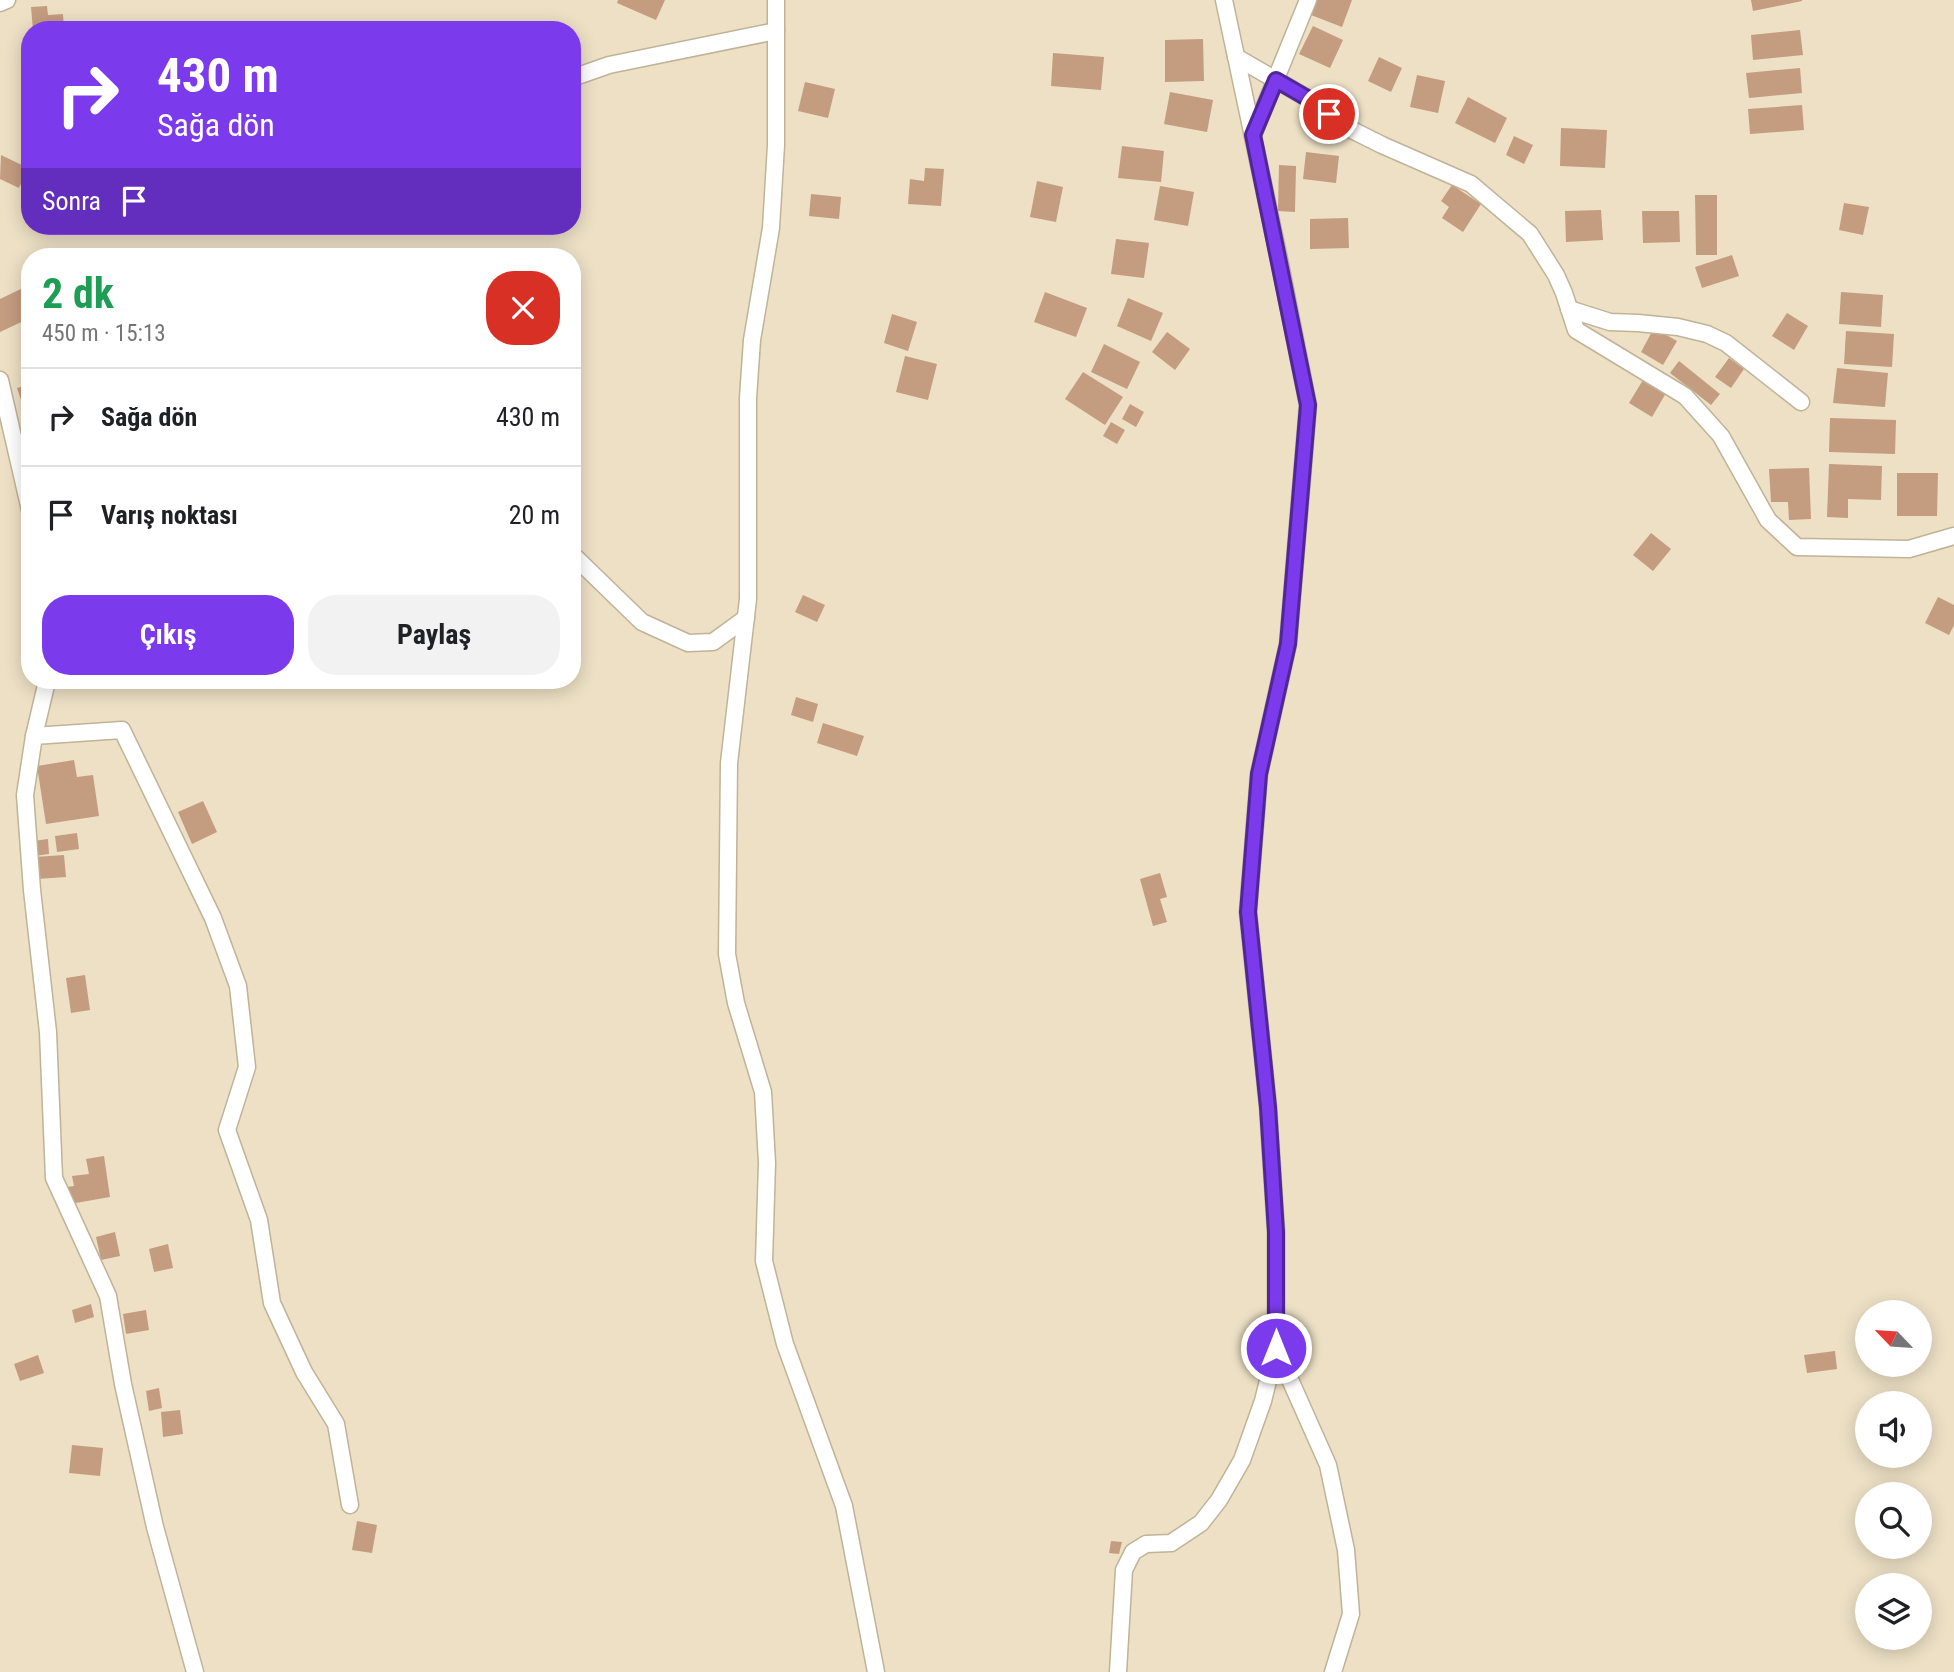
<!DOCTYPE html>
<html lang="tr">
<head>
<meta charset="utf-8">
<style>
	:root { --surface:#fff; --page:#f2f2f2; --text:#202124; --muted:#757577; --line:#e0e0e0; --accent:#7c3aed }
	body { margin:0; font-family:"Roboto Condensed",sans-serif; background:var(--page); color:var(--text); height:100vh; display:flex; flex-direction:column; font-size:26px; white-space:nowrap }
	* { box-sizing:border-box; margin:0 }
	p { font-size:23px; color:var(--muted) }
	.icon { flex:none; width:38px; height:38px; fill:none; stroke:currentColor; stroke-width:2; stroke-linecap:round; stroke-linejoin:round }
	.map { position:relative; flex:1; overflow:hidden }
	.side { position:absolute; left:21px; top:248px; width:560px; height:441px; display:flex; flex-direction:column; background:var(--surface); border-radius:28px; box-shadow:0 4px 18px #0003 }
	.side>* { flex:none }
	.hud { position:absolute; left:21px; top:21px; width:560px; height:214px; border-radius:28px; box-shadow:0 4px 18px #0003; background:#7c3aed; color:#fff; overflow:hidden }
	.needle { width:46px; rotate:295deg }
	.controls { position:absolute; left:1855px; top:1300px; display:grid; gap:14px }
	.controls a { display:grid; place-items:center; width:77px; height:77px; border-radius:50%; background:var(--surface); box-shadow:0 4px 18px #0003; font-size:35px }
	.pin { position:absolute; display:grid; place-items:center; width:60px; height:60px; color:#fff; margin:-30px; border:4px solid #fff; border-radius:50%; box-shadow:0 2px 7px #0007 }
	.me { position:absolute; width:77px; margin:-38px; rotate:0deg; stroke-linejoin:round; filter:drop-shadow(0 0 5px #0008) }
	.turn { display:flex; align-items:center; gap:24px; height:147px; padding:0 21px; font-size:32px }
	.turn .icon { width:91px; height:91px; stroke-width:2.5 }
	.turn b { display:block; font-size:49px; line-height:60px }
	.then { display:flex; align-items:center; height:66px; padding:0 21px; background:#0003; gap:14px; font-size:26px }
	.round { display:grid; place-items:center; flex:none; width:74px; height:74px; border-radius:28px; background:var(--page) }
	.headline { display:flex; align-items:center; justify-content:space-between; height:119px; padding:0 21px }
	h1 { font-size:42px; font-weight:700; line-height:52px; color:#1e9e55 }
	.cta { display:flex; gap:14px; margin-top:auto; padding:14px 21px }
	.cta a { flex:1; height:80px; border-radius:28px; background:var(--accent); color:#fff; font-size:28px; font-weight:700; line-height:80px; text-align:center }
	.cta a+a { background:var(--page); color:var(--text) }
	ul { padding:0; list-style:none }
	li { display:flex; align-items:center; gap:21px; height:98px; padding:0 21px; border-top:2px solid var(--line) }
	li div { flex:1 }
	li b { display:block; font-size:26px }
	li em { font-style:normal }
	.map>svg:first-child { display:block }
	.building { fill:#c49c80 }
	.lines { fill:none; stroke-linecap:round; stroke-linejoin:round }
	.street-casing { stroke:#bfb398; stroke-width:19 }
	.street { stroke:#fff; stroke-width:16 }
	.route-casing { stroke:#51269a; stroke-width:18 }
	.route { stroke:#7c3aed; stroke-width:12 }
</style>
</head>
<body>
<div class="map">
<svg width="1954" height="1672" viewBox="0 0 1954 1672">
	<rect width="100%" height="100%" fill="#ede0c5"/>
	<g class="building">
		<polygon points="618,0 665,0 656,20 617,3"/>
		<polygon points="1317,0 1352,0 1342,27 1311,15"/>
		<polygon points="1751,0 1802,0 1802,1 1753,11"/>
		<polygon points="47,6 48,15 63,14 64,30 33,30 31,7"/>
		<polygon points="1313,26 1343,40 1330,68 1299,54"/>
		<polygon points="1800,30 1803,55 1753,60 1751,35"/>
		<polygon points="1203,39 1204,81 1165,82 1165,40"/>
		<polygon points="1053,53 1104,57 1101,90 1051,86"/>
		<polygon points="1379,57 1402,68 1391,92 1368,81"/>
		<polygon points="1800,68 1802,93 1749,98 1746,73"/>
		<polygon points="1417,75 1445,81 1438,113 1410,107"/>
		<polygon points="805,82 835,89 828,118 798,111"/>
		<polygon points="1170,92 1213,100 1207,132 1164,124"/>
		<polygon points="1468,97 1507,118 1495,143 1455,123"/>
		<polygon points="1802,105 1804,130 1750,134 1748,109"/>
		<polygon points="1561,128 1607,130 1605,168 1560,166"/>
		<polygon points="1514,136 1533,145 1524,164 1506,155"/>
		<polygon points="1122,146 1164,151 1161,182 1118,178"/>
		<polygon points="1306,152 1339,156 1336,183 1303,179"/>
		<polygon points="1,155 28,168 19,188 0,179"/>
		<polygon points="1279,165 1296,166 1295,212 1278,211"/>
		<polygon points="925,168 944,169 941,206 908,204 910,179 924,181"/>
		<polygon points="1037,181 1063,187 1056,222 1030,217"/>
		<polygon points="1452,185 1481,204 1463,232 1442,218 1449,207 1441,201"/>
		<polygon points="1160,186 1194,192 1188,226 1154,220"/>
		<polygon points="811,194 841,197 839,219 809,216"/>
		<polygon points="1695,195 1717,195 1717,255 1696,255"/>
		<polygon points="1844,203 1869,207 1863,235 1839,230"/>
		<polygon points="1601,210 1603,240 1566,242 1565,211"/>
		<polygon points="1642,211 1679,211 1680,242 1643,243"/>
		<polygon points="1348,218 1349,248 1310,249 1310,219"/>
		<polygon points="1116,239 1149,243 1144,278 1111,274"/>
		<polygon points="1732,255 1739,276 1702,288 1695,267"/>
		<polygon points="23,288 30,304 30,318 0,332 0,299"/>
		<polygon points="1045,292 1087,308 1076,337 1034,322"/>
		<polygon points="1841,292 1883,295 1881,327 1839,324"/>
		<polygon points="1128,298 1163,313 1151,341 1117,326"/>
		<polygon points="1787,313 1808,326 1794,350 1772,336"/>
		<polygon points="892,314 917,322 908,351 884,343"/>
		<polygon points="1654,328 1677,341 1663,365 1641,352"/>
		<polygon points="1846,331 1894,334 1892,367 1844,364"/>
		<polygon points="1167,332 1190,349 1175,370 1152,352"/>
		<polygon points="1104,344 1140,362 1127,389 1091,372"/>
		<polygon points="905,356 937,364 928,400 896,392"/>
		<polygon points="1729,358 1744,369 1731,388 1715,377"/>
		<polygon points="1679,361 1720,394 1711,405 1670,373"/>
		<polygon points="1837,368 1888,373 1885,407 1833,403"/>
		<polygon points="1083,372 1123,397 1105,425 1065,399"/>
		<polygon points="1643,380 1666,393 1652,417 1629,403"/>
		<polygon points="30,384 30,414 26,415 17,388"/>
		<polygon points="1130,404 1144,412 1136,427 1122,419"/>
		<polygon points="1830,418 1896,420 1895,454 1829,452"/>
		<polygon points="1111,422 1125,430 1117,444 1103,436"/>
		<polygon points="1829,464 1882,466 1881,500 1848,499 1848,518 1827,517"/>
		<polygon points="1809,468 1811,519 1789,520 1788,502 1771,502 1769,469"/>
		<polygon points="1897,473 1938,473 1937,516 1897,516"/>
		<polygon points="1651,533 1671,549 1653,571 1633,555"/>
		<polygon points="803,595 825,605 817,622 795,612"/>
		<polygon points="1938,597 1954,605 1954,625 1949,635 1925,623"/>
		<polygon points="796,697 818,704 813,722 791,715"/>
		<polygon points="823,723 864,736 857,756 817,743"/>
		<polygon points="74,760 77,777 93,775 99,816 46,824 37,766"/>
		<polygon points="203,801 217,832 192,844 178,812"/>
		<polygon points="77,833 79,849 57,852 55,836"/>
		<polygon points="48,839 49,854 35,856 33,841"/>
		<polygon points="64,855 66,877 37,879 35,857"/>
		<polygon points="1160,873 1167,897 1160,899 1167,922 1153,926 1140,879"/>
		<polygon points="85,975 90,1010 71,1013 66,978"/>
		<polygon points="104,1156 110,1197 70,1204 67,1187 74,1186 72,1176 89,1174 86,1159"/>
		<polygon points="115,1232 120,1256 101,1260 96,1237"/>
		<polygon points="168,1244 173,1268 154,1272 149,1249"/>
		<polygon points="91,1304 94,1317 75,1323 72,1310"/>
		<polygon points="146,1310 149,1330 126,1334 123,1314"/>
		<polygon points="1835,1351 1837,1369 1807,1373 1804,1355"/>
		<polygon points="38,1355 44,1373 20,1381 14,1364"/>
		<polygon points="159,1388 162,1408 149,1411 146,1391"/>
		<polygon points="180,1410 183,1434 163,1437 161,1412"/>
		<polygon points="72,1445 103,1448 100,1476 69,1473"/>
		<polygon points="357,1521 377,1525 372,1553 352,1550"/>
		<polygon points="1111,1541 1122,1542 1119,1554 1109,1553"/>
	</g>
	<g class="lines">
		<defs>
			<g id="street">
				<polyline points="776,0 776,145 771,228 752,340 748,398 748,599 729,763 727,954 736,1003 763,1092 767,1163 764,1261 785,1344 844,1506 876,1672"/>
				<polyline points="1224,0 1279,259 1308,405 1288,644 1259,774 1248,912 1268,1107 1276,1232 1276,1348 1328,1465 1346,1550 1351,1614 1333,1672"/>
				<polyline points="0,3 7,0"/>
				<polyline points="1236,57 1314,102 1344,126 1382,145 1471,184 1530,234 1556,275 1564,293 1576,330 1685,396 1721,436 1768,520 1797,547 1909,549 1954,536"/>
				<polyline points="572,78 609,65 776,31"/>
				<polyline points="1253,135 1308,0"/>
				<polyline points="1569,309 1610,322 1638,323 1678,327 1707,334 1726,343 1801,402"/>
				<polyline points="0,380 30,510"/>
				<polyline points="572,560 575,557 642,622 688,643 713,642 746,618"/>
				<polyline points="47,681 34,736 25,795 32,890 48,1032 54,1178 108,1296 123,1384 155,1527 195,1672"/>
				<polyline points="34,736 122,730 213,918 238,986 247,1067 227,1130 259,1220 272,1303 304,1372 336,1424 350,1505"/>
				<polyline points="1118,1672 1124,1570 1133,1552 1146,1544 1171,1543 1201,1523 1219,1500 1242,1460 1263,1401 1276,1348"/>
			</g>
		</defs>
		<use href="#street" class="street-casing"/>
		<use href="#street" class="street"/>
	</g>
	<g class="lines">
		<defs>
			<polyline id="route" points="1276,1348 1276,1232 1268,1107 1248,912 1259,774 1288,644 1308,405 1253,135 1276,80 1314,102 1329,114"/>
		</defs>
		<use href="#route" class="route-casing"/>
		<use href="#route" class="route"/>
	</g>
</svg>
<div class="controls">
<a><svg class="needle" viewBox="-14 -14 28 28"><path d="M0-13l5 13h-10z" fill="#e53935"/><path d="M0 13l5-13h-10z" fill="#757577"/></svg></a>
<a><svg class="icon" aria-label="sound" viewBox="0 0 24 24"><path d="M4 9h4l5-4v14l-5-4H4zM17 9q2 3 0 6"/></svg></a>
<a><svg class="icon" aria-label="search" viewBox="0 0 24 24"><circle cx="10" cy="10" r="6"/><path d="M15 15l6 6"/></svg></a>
<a><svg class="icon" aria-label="layers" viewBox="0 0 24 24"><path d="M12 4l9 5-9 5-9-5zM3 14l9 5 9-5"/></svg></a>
</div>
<div class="pin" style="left:1329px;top:114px;background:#d93025"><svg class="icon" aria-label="arrive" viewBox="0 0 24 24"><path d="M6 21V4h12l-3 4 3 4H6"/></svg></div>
<svg class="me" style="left:1276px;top:1348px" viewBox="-20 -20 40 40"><circle r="17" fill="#7c3aed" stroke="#fff" stroke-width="3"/><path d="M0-11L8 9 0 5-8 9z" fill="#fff"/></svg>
<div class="hud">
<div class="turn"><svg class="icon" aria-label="right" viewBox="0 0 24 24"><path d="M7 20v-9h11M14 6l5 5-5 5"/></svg><div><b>430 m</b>Sağa dön</div></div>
<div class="then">Sonra<svg class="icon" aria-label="arrive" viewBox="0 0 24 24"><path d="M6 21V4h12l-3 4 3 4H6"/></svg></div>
</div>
<section class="side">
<div class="headline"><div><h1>2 dk</h1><p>450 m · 15:13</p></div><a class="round" style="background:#d93025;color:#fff"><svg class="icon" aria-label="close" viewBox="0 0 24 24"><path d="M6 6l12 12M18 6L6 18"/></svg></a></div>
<ul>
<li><svg class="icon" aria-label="right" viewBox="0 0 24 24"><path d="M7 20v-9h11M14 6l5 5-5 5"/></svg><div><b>Sağa dön</b></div><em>430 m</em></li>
<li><svg class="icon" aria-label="arrive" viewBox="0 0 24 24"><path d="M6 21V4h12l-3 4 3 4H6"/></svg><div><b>Varış noktası</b></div><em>20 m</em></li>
</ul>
<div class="cta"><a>Çıkış</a><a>Paylaş</a></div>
</section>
</div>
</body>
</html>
